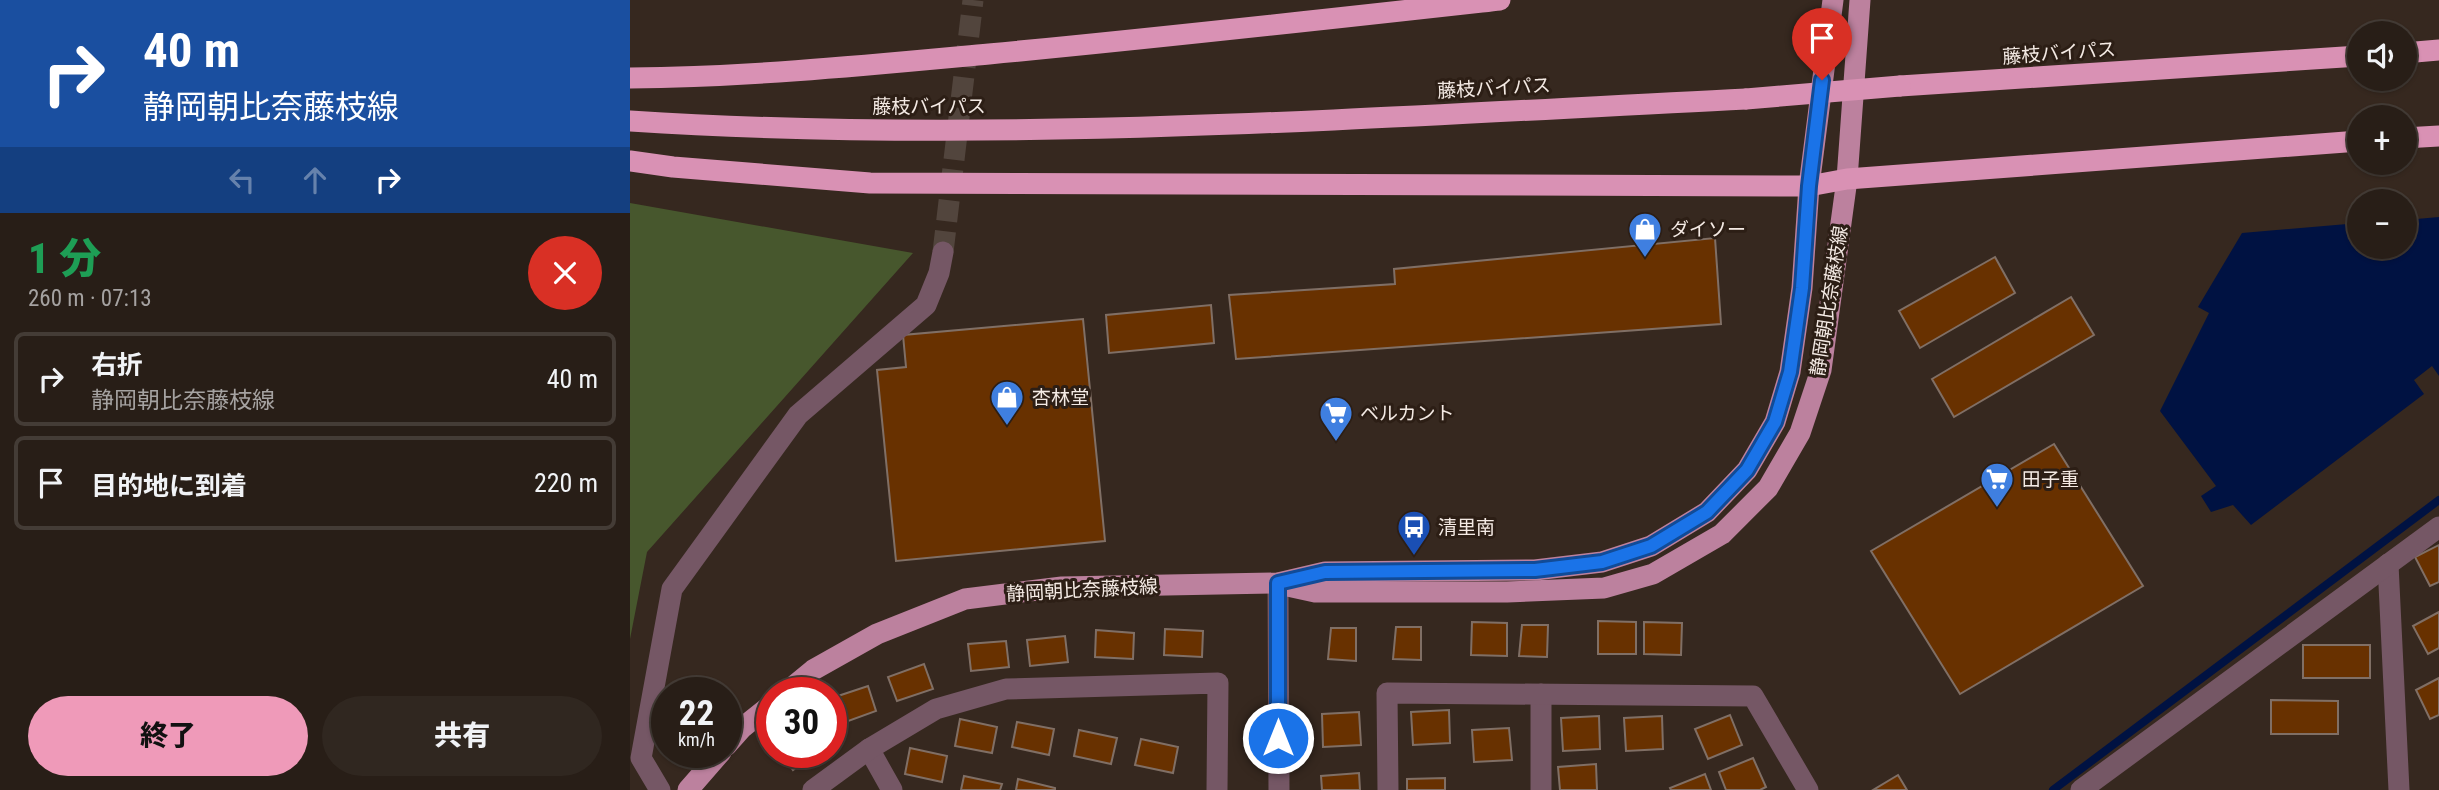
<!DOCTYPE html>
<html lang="ja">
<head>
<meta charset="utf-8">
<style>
	:root { --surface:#281e17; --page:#302720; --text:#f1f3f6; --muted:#a5a2a1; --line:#443c36; --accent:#ef9ab9 }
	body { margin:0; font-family:"Roboto Condensed","Noto Sans JP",sans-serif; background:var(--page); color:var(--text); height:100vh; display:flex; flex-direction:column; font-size:26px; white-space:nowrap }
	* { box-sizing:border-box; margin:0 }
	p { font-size:23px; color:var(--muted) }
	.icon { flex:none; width:38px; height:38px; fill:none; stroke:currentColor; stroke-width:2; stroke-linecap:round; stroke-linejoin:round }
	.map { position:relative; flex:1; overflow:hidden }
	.side { display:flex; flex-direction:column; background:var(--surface); width:630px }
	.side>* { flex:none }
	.top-card { background:#1a4fa0; color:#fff; overflow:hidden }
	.buttons { position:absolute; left:1717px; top:21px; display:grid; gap:14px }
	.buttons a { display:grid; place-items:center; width:70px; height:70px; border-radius:50%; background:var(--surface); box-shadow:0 2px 5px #0004,0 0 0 2px var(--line); font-size:35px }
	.speed { position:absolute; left:21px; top:677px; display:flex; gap:14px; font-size:35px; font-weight:700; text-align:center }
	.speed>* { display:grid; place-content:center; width:91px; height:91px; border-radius:50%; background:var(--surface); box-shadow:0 2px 5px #0004,0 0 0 2px var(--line); line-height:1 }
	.speed small { font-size:18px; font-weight:400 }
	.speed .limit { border:10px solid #d22; background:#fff; color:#111 }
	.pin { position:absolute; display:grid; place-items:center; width:60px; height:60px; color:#fff; margin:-72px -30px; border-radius:50% 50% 50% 0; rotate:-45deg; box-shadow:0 0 7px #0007 }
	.pin .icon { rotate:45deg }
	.me { position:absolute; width:77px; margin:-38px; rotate:0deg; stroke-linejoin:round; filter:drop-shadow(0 0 5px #0008) }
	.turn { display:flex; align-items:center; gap:24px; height:147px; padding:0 28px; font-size:32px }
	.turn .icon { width:91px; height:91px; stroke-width:2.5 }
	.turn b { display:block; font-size:49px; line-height:60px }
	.lanes { display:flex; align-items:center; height:66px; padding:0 28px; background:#0003; justify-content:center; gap:35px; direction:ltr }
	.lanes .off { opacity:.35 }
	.round { display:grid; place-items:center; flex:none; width:74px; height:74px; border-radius:37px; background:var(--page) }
	.head { display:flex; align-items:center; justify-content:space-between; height:119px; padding:0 28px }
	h1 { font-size:42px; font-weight:800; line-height:52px; color:#1e9e55 }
	.action { display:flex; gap:14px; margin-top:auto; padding:14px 28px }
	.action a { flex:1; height:80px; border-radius:42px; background:var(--accent); color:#111; font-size:28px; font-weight:800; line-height:80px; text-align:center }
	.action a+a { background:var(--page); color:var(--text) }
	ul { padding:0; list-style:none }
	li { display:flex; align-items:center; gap:21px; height:94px; margin:0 14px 10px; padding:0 14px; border:4px solid var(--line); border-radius:10px }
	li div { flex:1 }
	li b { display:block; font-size:26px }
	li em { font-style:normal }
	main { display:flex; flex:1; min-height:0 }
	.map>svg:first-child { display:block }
	.green { fill:#47572d }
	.water { fill:#001242 }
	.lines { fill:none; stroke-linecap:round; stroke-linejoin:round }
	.stream { stroke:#001242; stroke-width:8 }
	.building { fill:#683100; stroke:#806f65; stroke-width:2 }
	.minor-tunnel { stroke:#52453d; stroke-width:21; stroke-dasharray:21 10; stroke-linecap:butt }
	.minor { stroke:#755765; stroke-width:21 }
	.major { stroke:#bc819e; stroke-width:21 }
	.highway { stroke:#d991b4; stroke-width:21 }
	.highway-bridge { stroke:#d991b4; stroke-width:21 }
	.route-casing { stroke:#114b97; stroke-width:18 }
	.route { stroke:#1a73e8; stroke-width:12 }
	.labels { text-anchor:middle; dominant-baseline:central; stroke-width:6; stroke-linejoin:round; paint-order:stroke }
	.street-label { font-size:19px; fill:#f4eae4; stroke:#2c1e15 }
	.poi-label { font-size:19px; fill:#f4eae4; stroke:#2c1e15; text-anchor:start }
</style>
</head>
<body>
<main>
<section class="side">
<div class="top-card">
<div class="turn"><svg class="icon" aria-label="right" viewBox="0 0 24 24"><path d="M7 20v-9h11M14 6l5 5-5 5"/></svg><div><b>40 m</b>静岡朝比奈藤枝線</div></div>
<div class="lanes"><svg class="icon off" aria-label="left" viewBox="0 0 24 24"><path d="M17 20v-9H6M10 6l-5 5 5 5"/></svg><svg class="icon off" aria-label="ahead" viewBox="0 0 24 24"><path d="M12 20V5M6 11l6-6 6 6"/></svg><svg class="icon" aria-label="right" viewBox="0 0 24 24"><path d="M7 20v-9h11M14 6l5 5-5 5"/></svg></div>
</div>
<div class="head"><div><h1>1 分</h1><p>260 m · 07:13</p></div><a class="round" style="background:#d93025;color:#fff"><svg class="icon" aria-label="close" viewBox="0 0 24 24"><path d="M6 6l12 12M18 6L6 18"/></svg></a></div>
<ul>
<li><svg class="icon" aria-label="right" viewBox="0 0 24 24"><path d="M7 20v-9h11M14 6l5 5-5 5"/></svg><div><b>右折</b><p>静岡朝比奈藤枝線</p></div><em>40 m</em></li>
<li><svg class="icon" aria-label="arrive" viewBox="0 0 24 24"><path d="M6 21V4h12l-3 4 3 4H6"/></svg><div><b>目的地に到着</b></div><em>220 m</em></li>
</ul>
<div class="action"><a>終了</a><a>共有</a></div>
</section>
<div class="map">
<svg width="1809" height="790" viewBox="0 0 1809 790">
	<rect width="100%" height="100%" fill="#36281f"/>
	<polygon class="green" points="0,203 283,253 17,552 0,639"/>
	<polygon class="water" points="1809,217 1809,376 1802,366 1784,380 1794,394 1621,525 1603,505 1581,512 1571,496 1586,486 1530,411 1579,313 1568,307 1612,233 1729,223 1729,247 1774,247 1775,220"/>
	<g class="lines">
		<polyline class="stream" points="1423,790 1809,500"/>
	</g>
	<g class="building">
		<polygon points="1085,238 1091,324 606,359 599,295 765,284 764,269"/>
		<polygon points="1365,257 1385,293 1290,348 1269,311"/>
		<polygon points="1441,297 1464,335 1324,417 1302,379"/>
		<polygon points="581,305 584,343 479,353 476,315"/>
		<polygon points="453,319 475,541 266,561 247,370 276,367 273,335"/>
		<polygon points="1424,444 1513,586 1330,694 1241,551"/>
		<polygon points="1809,545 1809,582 1800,586 1785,557"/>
		<polygon points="1809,612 1809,648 1798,654 1783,626"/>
		<polygon points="968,621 1006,622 1006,654 968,654"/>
		<polygon points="842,622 877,623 877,656 841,655"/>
		<polygon points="1014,622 1052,623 1051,655 1014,654"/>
		<polygon points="892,625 918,625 917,657 889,656"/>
		<polygon points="766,627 791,627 791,660 763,659"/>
		<polygon points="701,628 726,628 726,661 698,659"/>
		<polygon points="535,629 573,631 572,657 534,655"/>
		<polygon points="466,630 504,633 503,659 465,657"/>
		<polygon points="435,636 438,662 400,666 397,640"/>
		<polygon points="376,641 379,667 341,671 338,644"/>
		<rect x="1673" y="645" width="67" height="33"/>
		<polygon points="294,664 303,689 267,701 258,677"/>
		<polygon points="1809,678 1809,715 1800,719 1786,690"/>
		<polygon points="238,686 246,711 210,724 202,698"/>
		<polygon points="1641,700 1708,701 1708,734 1641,734"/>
		<polygon points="819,710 820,743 783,745 781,712"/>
		<polygon points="729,712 731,745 693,747 692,714"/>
		<polygon points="1100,715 1112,745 1078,759 1065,729"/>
		<polygon points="969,716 970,749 933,751 931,718"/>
		<polygon points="1032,716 1033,749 996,751 994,718"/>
		<polygon points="330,719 367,727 362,753 325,746"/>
		<polygon points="387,722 424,729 419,755 382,747"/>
		<polygon points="879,728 882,760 844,762 842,730"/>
		<polygon points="449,730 487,738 481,764 444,756"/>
		<polygon points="511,739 548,747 543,773 505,765"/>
		<polygon points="280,748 317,756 312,782 275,774"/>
		<polygon points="151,752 188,752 163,770"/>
		<polygon points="1123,758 1136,787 1130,790 1096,790 1089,772"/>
		<polygon points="966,764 967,790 930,790 928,767"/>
		<polygon points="729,773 730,790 692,790 691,776"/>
		<polygon points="1075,774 1081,790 1041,790 1040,788"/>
		<polygon points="1268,775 1277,790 1243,790"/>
		<polygon points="334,776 372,784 370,790 331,790"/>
		<polygon points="815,778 815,790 777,790 777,779"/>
		<polygon points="388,779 425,788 425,790 386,790"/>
	</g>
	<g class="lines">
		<polyline class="minor-tunnel" points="313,252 343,0"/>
		<g class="minor">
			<polyline points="1758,564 1769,790"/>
			<polyline points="648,583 649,790"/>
			<polyline points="911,694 911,790"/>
			<polyline points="239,749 262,790"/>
			<polyline points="30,790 11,758 42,589 168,415 296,305 309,273 313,252"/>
			<polyline points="183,790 239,749 306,709 376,689 588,683 587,790"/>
			<polyline points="758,790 757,693 1123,696 1178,790"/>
			<polyline points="1451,790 1809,527"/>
		</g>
		<g class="major">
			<polyline points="653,585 685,592 877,592 974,588 1023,574 1092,534 1138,488 1170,433 1191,370 1217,179 1230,0"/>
			<polyline points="155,693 183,670 247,634 335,599 432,587 648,583 695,572 905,570 972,562 1021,546 1077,512 1117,470 1145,422 1160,372 1172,288 1179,186 1203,0"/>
			<polyline points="96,746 112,728 142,704"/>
			<polyline points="58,790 91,752"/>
		</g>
		<g class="highway">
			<polyline points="1774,53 1809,50"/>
			<path d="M0 78C120 77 240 65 359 54 529 38 699 19 870 0"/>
			<polyline points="1270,86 1729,56"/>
			<path d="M0 121C372 145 745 117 1116 99"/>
			<polyline points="1774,138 1809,136"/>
			<polyline points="0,161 43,167 240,183 1179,186 1217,179 1729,141"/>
		</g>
		<polyline class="highway-bridge" points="1116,99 1270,86"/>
	</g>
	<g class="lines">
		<defs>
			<polyline id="route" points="648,738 648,583 695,572 905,570 972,562 1021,546 1077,512 1117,470 1145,422 1160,372 1172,288 1179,186 1192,80"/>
		</defs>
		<use href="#route" class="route-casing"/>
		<use href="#route" class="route"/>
	</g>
	<defs>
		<symbol id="shop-pin" viewBox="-11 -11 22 30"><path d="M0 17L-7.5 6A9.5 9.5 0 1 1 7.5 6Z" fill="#3f7fe0" stroke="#2c1e15"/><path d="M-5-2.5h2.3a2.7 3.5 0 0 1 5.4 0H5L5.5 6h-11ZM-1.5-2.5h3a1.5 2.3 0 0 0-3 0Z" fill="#fff"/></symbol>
		<symbol id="supermarket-pin" viewBox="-11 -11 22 30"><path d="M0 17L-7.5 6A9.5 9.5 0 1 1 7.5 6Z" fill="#3f7fe0" stroke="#2c1e15"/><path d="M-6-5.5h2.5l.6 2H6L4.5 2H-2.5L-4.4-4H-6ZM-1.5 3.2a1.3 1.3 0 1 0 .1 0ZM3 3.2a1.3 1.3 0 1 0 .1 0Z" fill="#fff"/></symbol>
		<symbol id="bus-pin" viewBox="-11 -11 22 30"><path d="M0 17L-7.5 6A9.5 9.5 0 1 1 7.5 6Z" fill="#1a4fb4" stroke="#2c1e15"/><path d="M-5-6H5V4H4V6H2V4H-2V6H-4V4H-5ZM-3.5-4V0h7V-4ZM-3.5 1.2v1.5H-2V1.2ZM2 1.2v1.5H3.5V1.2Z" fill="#fff"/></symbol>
	</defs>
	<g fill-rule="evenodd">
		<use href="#shop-pin" x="996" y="210" width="38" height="52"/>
		<use href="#shop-pin" x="358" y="378" width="38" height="52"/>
		<use href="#supermarket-pin" x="687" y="394" width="38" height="52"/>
		<use href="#supermarket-pin" x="1348" y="460" width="38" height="52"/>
		<use href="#bus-pin" x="765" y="508" width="38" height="52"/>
	</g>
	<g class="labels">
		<g class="street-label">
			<text transform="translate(1429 53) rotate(-4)">藤枝バイパス</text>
			<text transform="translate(864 88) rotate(-3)">藤枝バイパス</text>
			<text x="299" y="106">藤枝バイパス</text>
			<text transform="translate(1199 301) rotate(-81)">静岡朝比奈藤枝線</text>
			<text transform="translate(452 590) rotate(-3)">静岡朝比奈藤枝線</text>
		</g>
		<g class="poi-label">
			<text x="1040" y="229">ダイソー</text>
			<text x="402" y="397">杏林堂</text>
			<text x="730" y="413">ベルカント</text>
			<text x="1392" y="479">田子重</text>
			<text x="808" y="527">清里南</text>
		</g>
	</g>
</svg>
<div class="buttons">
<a><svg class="icon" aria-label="sound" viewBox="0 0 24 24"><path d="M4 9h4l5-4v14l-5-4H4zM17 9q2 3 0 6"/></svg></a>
<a>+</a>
<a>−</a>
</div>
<div class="speed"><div>22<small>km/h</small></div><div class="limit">30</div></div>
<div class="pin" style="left:1192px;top:80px;background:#d93025"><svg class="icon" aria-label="arrive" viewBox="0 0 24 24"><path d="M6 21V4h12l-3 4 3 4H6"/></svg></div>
<svg class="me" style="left:648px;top:738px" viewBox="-20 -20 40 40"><circle r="17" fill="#1a73e8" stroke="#fff" stroke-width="3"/><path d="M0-11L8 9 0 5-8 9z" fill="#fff"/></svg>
</div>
</main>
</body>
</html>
